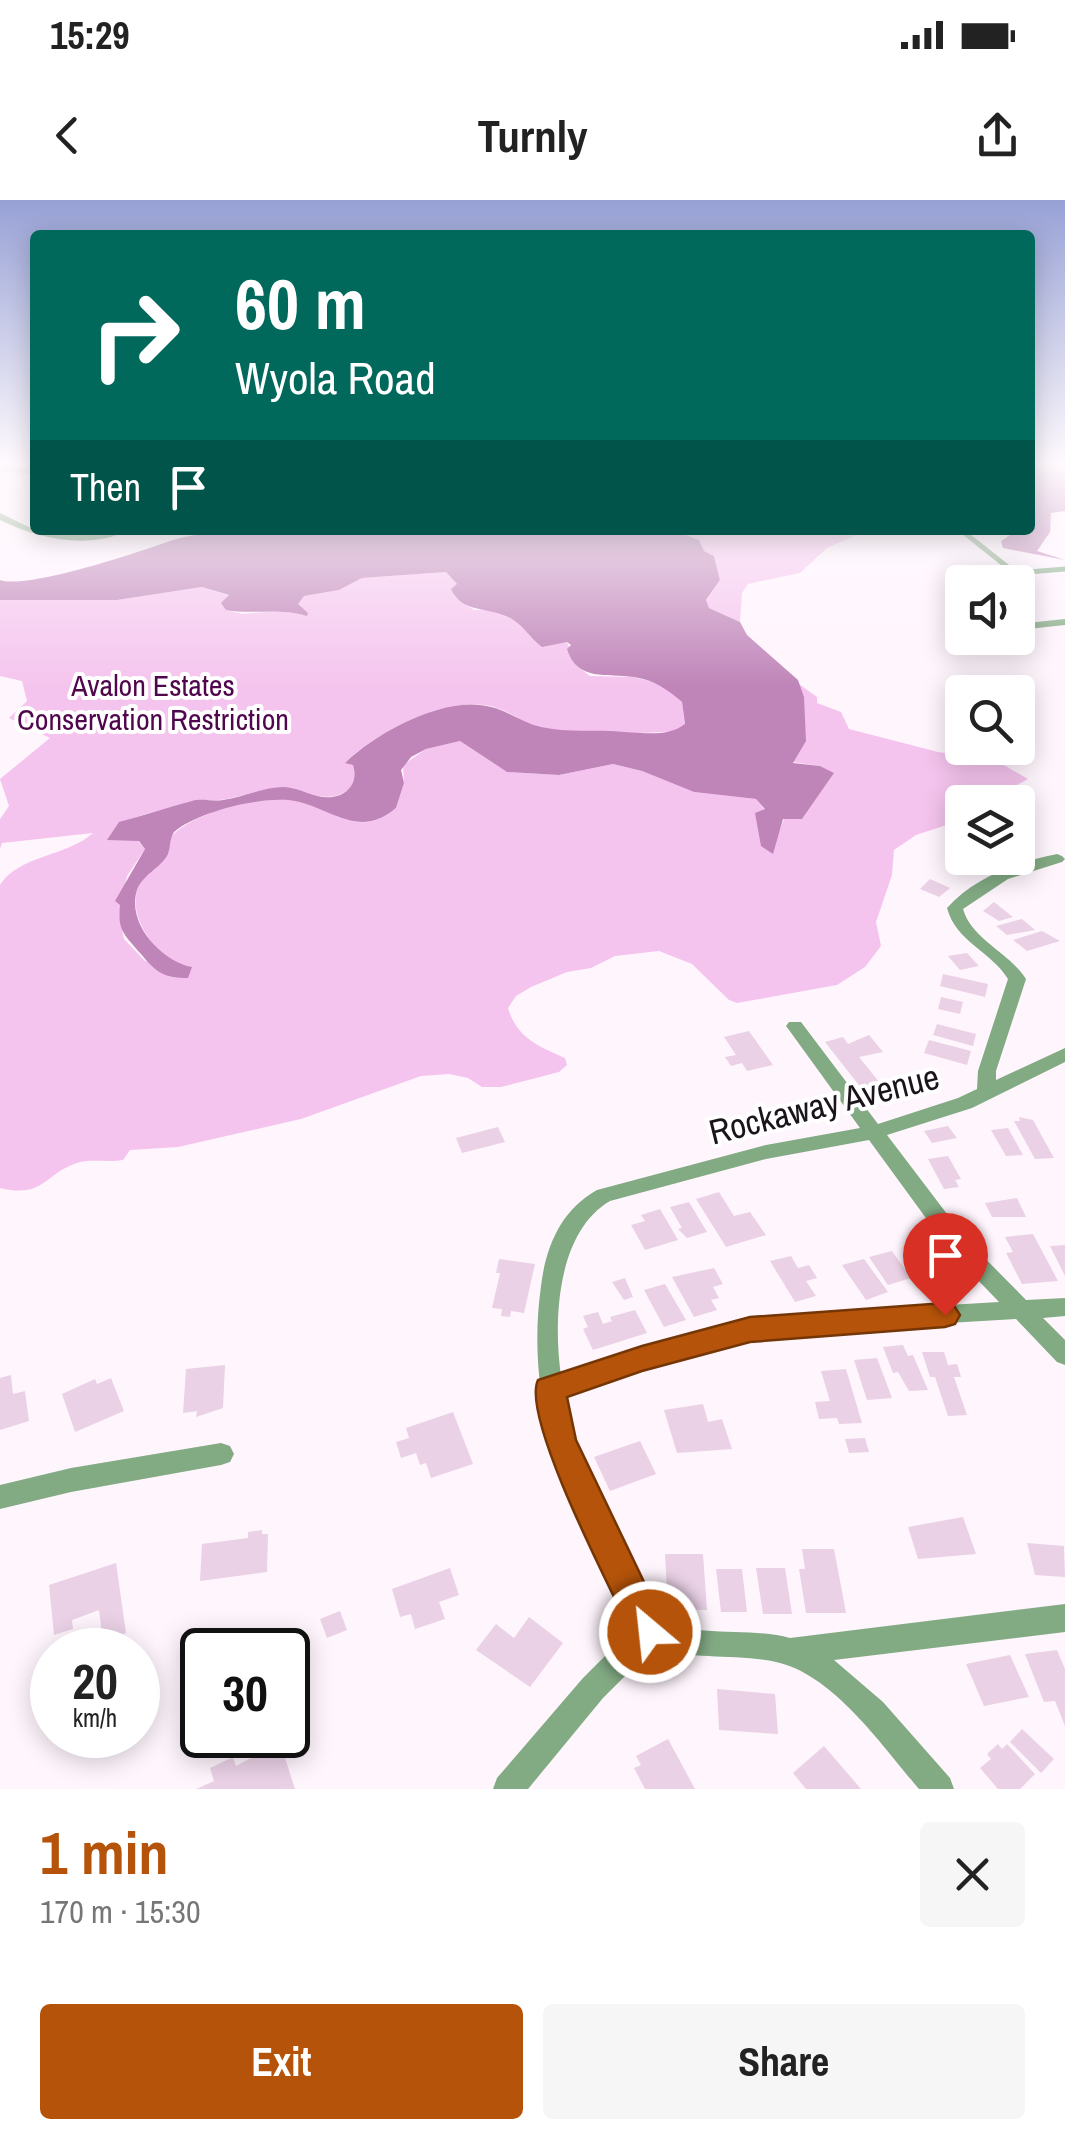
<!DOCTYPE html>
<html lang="en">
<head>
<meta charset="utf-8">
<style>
	:root { --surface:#fff; --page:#f6f6f6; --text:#222; --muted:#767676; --accent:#b45309 }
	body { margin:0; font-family:"Archivo Narrow",sans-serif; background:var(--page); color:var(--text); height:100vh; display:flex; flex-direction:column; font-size:38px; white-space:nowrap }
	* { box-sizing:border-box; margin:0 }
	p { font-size:32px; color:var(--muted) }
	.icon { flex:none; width:55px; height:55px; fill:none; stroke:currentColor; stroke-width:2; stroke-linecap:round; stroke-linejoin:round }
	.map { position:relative; height:1589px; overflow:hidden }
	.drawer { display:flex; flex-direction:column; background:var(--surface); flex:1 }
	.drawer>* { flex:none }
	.hud { position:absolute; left:30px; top:30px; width:1005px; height:305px; border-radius:10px; box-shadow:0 5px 25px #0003; background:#00695c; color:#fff; overflow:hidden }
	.fabs { position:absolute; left:945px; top:365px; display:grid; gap:20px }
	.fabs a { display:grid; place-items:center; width:90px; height:90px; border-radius:10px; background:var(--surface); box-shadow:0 5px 25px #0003; font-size:50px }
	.speed { position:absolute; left:30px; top:1428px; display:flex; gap:20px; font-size:50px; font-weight:700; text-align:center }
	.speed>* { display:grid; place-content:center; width:130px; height:130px; border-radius:50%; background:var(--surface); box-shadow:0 5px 25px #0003; line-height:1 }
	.speed small { font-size:25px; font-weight:400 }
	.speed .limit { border:5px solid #111; border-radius:15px; background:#fff; color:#111 }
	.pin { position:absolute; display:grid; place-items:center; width:85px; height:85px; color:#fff; margin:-102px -42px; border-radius:50% 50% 50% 0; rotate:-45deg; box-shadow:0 0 10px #0007 }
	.pin .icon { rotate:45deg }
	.me { position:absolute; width:110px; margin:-55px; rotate:332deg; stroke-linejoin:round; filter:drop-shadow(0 0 8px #0008) }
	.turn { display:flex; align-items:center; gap:35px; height:210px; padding:0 40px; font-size:45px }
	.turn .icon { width:130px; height:130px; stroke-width:2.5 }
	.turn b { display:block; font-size:70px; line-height:85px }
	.then { display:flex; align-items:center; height:95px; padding:0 40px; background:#0003; gap:20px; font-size:38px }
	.round { display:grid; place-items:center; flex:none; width:105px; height:105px; border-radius:10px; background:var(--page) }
	.headline { display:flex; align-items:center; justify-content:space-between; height:170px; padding:0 40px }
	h1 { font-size:60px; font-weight:700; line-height:75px; color:var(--accent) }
	.button { display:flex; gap:20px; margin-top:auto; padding:20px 40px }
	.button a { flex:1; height:115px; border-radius:10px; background:var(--accent); color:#fff; font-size:40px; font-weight:700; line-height:115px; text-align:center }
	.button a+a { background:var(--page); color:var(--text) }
	.status { display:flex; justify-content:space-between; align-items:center; height:70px; padding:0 50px; background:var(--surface); direction:ltr }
	.status svg { height:28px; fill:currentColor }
	header { display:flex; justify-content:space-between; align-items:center; height:130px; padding:0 40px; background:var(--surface); font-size:45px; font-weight:700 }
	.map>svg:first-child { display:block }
	.green { fill:#f5c4ee }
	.water { fill:#bf84b8 }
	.building { fill:#ead1e6 }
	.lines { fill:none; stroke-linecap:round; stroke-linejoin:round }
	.lane-far1 { stroke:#82aa83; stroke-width:5 }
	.lane { stroke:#82aa83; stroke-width:6 }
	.street { fill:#82aa83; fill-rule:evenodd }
	.route { fill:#b45309; stroke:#753606; stroke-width:2.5 }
	.labels { text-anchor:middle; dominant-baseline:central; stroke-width:8; stroke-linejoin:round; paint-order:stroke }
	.far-park-label { font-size:30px; fill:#50064c; stroke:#fff }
	.street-label { font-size:35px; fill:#1c141b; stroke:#fff }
</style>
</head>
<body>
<div class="status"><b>15:29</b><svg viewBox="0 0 49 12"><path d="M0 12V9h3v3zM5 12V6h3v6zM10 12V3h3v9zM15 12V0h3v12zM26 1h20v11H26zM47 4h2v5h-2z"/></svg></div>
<header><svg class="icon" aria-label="back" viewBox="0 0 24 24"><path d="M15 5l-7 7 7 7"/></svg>Turnly<svg class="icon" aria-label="share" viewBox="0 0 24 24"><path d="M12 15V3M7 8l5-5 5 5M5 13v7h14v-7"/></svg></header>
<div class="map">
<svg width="1065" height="1589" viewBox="0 0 1065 1589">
	<rect width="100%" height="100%" fill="#fff5fd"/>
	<g class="green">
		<polygon points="673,330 844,330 847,336 856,335 827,348 800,373 748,384 742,393 740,422 709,408 706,401 720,380 714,356 704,351 698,340"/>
		<path d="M446 372 458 385 455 397 474 410H489L510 418 556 443 567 442 577 466 590 476 633 477 662 484 682 502 685 525 676 531C633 534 586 535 544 528 525 525 511 512 494 507 449 494 377 531 346 562L353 565C357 579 353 591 338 595 318 602 302 587 280 588 262 589 245 595 227 599 216 601 206 600 196 601 187 602 131 618 122 622L145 649 127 676 119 714 124 739 145 761 177 764C153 752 123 710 141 682 148 671 160 661 169 651L168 641C186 613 265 594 297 601 332 609 360 640 396 608L404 583 403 565 426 549 460 541 507 572 559 575 613 564 642 571 694 592 756 599 765 610 761 646 775 642 784 619H802L833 574 820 566 793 562 805 528 799 484 817 497V503L841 512 849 529 938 552 995 560 1028 579 1017 585V597L1006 602H962V620L916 635 894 650 892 675 876 722 881 746 865 767 837 785 737 803 729 800 692 764 659 751 615 756 591 768 567 772 531 787 516 796 508 808C517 838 538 846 565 858L567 865 559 872 501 887H482L468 878 449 874 421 876 301 919 178 947 130 950 123 960C106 963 90 958 74 964 43 976 43 998 0 988V685C17 656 68 656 93 633L2 643 0 649V619L9 606 0 579 50 538 9 518 27 501 22 481 0 476V400H117L202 387 230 396 226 410 242 414 291 410 304 396 339 390 362 378Z"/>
	</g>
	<g class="water">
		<polygon points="1030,265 1065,265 1065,311 1051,313 1050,332 1037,351 1065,360 1003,348 1001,341 1010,335 1008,330 1030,330"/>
		<path d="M258 330H673L699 340 704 351 714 356 720 380 706 400 709 408 740 422 747 435 798 480 804 497 806 541 793 563 820 566 834 573 802 619H783L773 654 761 646 755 613 765 609 756 599 694 592 642 571 613 564 559 575 507 572 460 541 426 549 411 557 401 570 404 583 396 608C359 640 331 608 295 601 265 595 197 612 174 632 169 640 171 646 168 654 162 667 143 674 137 690 126 724 163 762 192 767L188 778C163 778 156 772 141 754 125 735 117 731 120 705L115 701 145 649 139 641 107 640 119 622C143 616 168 607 192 601 202 598 213 602 223 600 243 597 264 587 284 587 304 588 319 603 340 595 353 589 357 578 353 565L345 563C376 532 447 494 491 507 508 511 523 523 541 527 568 533 597 529 625 532 645 533 668 537 685 524L682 502C667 489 654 480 634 477 607 473 577 482 567 449L571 445 567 442 542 447C529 437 526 428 512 419 489 406 462 414 451 389L457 384 446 372 362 378 339 390 304 396 298 404 308 413 307 416C279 407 254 415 226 410L221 403 229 395 202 387 117 400H0V380C27 390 142 351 173 340 201 331 230 334 258 330Z"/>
	</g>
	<g class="building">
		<polygon points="930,679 950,688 939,697 920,689"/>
		<polygon points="994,702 1013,717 999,721 983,711"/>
		<polygon points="1022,719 1035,730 1007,735 996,726"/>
		<polygon points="1042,731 1060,741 1027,751 1013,740"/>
		<polygon points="967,753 979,766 960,770 948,756"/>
		<polygon points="943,774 988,784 985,797 940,786"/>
		<polygon points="941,797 963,802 960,814 938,809"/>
		<polygon points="937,824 976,834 973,846 933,835"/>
		<polygon points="749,831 773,865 747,871 742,863 731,866 725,857 736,855 724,837"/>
		<polygon points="869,835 883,852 859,857 888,893 869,898 825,842 843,837 848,844"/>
		<polygon points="929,840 971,851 967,865 924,853"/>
		<polygon points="1019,917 1033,920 1054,958 1035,959 1014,921 1020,921"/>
		<polygon points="948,926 957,938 932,943 924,931"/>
		<polygon points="498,927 505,942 462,953 456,938"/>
		<polygon points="1008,928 1023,955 1006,956 991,930"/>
		<polygon points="948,956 961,979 955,980 959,987 944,989 928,959"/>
		<polygon points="719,992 734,1016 750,1012 766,1035 726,1047 696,999"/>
		<polygon points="1017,998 1026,1017 992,1017 985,1003"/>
		<polygon points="689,1002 707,1032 687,1038 678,1029 682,1028 670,1007"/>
		<polygon points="660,1009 678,1040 645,1050 631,1025 645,1021 641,1015"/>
		<polygon points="1033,1034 1058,1081 1022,1084 1006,1053 1013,1052 1005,1037"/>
		<polygon points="920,1038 948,1077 928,1083 907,1054 916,1051 909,1041"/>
		<polygon points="1065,1045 1065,1076 1050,1046"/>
		<polygon points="892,1051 911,1078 888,1085 869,1057"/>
		<polygon points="791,1056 798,1068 809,1065 817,1078 806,1081 816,1096 795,1102 770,1061"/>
		<polygon points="499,1059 535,1064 524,1113 511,1111 510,1117 501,1116 502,1109 492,1108 500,1073 496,1073"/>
		<polygon points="864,1059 888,1092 866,1100 842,1065"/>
		<polygon points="714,1068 723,1084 713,1087 719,1098 711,1100 717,1110 694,1117 672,1077"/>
		<polygon points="625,1078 633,1097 624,1100 612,1082"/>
		<polygon points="665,1084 686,1120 664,1127 644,1090"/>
		<polygon points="635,1110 647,1133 593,1150 583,1129 588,1127 583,1116 598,1112 603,1124 612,1121 610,1117"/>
		<polygon points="903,1145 908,1156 913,1155 928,1190 909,1191 898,1172 893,1173 883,1147"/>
		<polygon points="922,1152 944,1152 948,1165 957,1164 961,1177 954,1177 967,1215 948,1216 935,1177 930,1177"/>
		<polygon points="877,1158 892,1198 867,1200 854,1160"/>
		<polygon points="225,1165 223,1208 196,1217 197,1211 183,1213 186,1169"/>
		<polygon points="846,1169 862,1223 839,1224 837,1218 819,1219 815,1202 830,1201 821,1171"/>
		<polygon points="11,1175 13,1194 25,1191 29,1221 0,1230 0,1178"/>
		<polygon points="111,1178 124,1211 75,1232 62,1194 95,1179 97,1184"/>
		<polygon points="703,1204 708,1222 722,1219 732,1249 677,1253 664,1210"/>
		<polygon points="453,1212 473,1264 431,1278 426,1263 420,1265 416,1253 401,1258 396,1242 409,1238 406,1228"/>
		<polygon points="865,1238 869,1252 849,1253 845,1239"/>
		<polygon points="640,1241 656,1274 610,1291 594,1257"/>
		<polygon points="963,1317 976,1354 918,1359 908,1327"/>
		<polygon points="262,1330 262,1334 268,1334 267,1372 200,1381 202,1344 248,1338 248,1332"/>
		<polygon points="1027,1343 1064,1346 1065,1377 1035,1375"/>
		<polygon points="802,1349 834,1349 846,1413 806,1413 799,1369 805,1369"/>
		<polygon points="665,1354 703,1354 707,1410 668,1409"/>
		<polygon points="116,1363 126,1433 103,1442 99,1410 72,1420 73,1429 54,1435 49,1385"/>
		<polygon points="450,1368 459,1395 439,1402 445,1419 415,1429 411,1414 400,1417 392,1389"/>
		<polygon points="756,1368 785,1368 792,1414 763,1414"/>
		<polygon points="716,1369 742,1369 747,1412 721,1412"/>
		<polygon points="340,1411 347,1430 327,1438 320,1419"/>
		<polygon points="529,1417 563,1443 530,1487 476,1450 496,1424 514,1438"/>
		<polygon points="1057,1450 1065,1469 1065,1526 1055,1501 1044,1502 1025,1454"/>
		<polygon points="1010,1455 1029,1497 984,1506 966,1464"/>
		<polygon points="717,1489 775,1494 778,1534 719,1530"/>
		<polygon points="1022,1529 1054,1559 1041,1573 1010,1542"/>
		<polygon points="668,1539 695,1589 645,1589 634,1568 641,1565 636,1556"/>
		<polygon points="280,1542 295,1589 196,1589 214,1581 210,1568 233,1557 236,1566"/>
		<polygon points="998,1544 1002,1549 1007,1544 1035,1574 1020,1589 998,1589 980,1568 991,1559 987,1554"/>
		<polygon points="824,1546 861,1589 806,1589 793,1573"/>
	</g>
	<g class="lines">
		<polyline class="lane-far1" points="961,330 1015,373 1065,369"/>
		<polyline class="lane" points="1018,427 1065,422"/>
		<g class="street">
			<polygon points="0,265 35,268 35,274 0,271"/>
			<path d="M0 313 35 330 61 333 129 330C89 350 38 339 0 320Z"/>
			<path d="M1057 654 1062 656 1065 659 1062 662 1008 679 963 709C972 740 1009 752 1026 779L996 871V880L1065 848V862L972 908 887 935 966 1039 1026 1100 1065 1098V1116L1043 1118 1065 1140V1165L1057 1162 1016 1119 779 1133 641 1169 565 1195C578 1274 618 1345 655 1415 687 1440 749 1426 790 1438L1065 1404V1432L834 1460 883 1502 950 1578 954 1589H919C883 1547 833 1474 776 1462 735 1453 694 1461 654 1447L603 1498 528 1589H493L497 1578 583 1478 632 1429C574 1315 523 1217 541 1086 546 1046 561 1010 597 990L766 945 860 928 789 830 786 826 789 822H801L878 924 958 898 977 889 978 871 1008 779C991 751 956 742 947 708 975 677 1017 662 1057 654ZM869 940 950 1051 999 1102 779 1115 641 1149 561 1176C553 1120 557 1032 610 1001L766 959Z"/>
			<polygon points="221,1243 230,1246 234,1254 230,1262 221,1265 71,1292 0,1309 0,1285 71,1268"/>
		</g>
	</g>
	<linearGradient id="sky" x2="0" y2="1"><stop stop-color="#97a1d5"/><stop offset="0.54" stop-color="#fffafe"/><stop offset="1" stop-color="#fffafe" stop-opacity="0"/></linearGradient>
	<rect width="1065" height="488" fill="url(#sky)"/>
	<path class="route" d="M945 1103 955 1107 960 1115 955 1124 945 1127 750 1142 642 1171 567 1197 576 1240 668 1432 663 1444 650 1450 637 1444C616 1399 520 1218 538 1180L642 1146 750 1117Z"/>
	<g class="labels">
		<g class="far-park-label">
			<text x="153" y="485">Avalon Estates<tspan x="153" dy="34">Conservation Restriction</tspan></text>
		</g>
		<g class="street-label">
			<text transform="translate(824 904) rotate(-14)">Rockaway Avenue</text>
		</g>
	</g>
</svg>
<div class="fabs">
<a><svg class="icon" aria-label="sound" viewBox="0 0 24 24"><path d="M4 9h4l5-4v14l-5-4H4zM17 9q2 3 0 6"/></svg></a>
<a><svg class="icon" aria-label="search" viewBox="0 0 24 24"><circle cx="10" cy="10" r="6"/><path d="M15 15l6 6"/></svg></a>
<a><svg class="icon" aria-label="layers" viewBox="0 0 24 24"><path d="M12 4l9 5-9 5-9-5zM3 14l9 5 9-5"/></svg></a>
</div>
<div class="speed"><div>20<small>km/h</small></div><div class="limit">30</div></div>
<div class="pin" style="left:945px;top:1115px;background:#d93025"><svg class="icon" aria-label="arrive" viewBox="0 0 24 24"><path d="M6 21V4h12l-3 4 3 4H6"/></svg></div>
<svg class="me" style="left:650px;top:1432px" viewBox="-20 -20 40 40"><circle r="17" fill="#b45309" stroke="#fff" stroke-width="3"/><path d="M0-11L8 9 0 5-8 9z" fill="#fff"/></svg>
<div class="hud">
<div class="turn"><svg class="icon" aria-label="right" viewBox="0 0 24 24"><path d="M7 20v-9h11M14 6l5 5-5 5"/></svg><div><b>60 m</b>Wyola Road</div></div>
<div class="then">Then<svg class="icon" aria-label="arrive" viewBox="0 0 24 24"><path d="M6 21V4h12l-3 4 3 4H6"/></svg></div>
</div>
</div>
<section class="drawer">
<div class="headline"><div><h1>1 min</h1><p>170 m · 15:30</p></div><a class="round"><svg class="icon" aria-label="close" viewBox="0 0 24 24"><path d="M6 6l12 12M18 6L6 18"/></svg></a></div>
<div class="button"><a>Exit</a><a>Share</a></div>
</section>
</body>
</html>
